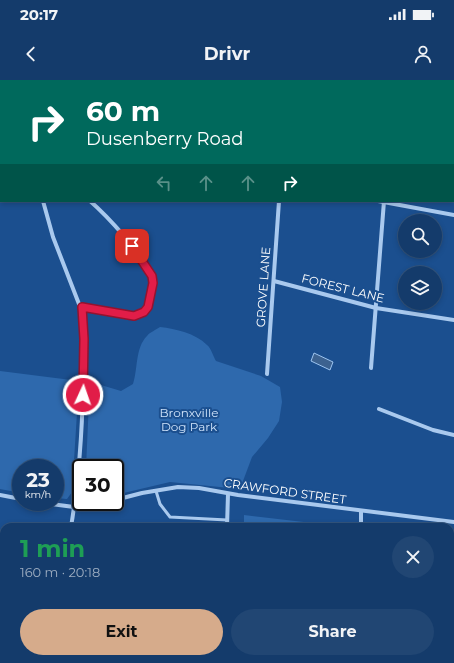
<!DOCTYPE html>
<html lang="en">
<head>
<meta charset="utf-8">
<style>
	:root { --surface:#143b6b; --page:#214673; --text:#f1f3f6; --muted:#9dadc1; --line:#33557e; --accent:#d6ab8b }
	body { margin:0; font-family:Montserrat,sans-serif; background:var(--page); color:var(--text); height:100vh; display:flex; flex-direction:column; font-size:15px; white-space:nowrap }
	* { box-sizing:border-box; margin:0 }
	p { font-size:13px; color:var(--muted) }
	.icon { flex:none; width:22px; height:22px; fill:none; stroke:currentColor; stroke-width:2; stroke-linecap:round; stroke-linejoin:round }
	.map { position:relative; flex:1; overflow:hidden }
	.sheet { position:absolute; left:0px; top:443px; width:454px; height:140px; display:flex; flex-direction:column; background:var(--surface); border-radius:12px 12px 0 0; box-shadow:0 2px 6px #0003,0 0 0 1px var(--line) }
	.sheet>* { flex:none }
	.top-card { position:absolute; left:0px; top:0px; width:454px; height:122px; box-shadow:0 2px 6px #0003,0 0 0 1px var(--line); background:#00695c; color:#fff; overflow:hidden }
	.tools { position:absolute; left:398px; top:134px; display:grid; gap:8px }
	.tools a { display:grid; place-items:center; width:44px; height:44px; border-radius:50%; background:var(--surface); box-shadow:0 2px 6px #0003,0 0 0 1px var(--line); font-size:20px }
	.speed { position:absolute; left:12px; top:379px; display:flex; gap:8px; font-size:20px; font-weight:700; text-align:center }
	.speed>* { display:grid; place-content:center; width:52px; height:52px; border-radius:50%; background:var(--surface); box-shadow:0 2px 6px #0003,0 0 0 1px var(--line); line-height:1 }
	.speed small { font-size:10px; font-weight:400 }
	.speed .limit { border:2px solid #111; border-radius:6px; background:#fff; color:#111 }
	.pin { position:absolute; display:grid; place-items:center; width:34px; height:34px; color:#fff; margin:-17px; border-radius:8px; box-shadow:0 2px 6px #0006 }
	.me { position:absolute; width:44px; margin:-22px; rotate:3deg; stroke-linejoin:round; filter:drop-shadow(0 0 3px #0008) }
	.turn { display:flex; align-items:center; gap:14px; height:84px; padding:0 20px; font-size:18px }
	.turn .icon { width:52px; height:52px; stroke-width:2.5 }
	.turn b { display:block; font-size:28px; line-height:34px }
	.lanes { display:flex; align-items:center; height:38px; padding:0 20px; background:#0003; justify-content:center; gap:20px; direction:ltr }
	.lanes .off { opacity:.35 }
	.round { display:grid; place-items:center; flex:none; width:42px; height:42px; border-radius:21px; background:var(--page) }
	.headline { display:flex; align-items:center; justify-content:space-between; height:68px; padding:0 20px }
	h1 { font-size:24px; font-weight:700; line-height:30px; color:#1e9e55 }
	.cta { display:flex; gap:8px; margin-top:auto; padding:8px 20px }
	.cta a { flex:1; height:46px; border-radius:24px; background:var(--accent); color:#111; font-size:16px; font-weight:700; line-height:46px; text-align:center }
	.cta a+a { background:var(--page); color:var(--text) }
	.status { display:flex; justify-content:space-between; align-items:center; height:28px; padding:0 20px; background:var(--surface); direction:ltr }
	.status svg { height:11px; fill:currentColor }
	header { display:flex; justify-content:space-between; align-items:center; height:52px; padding:0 20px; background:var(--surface); font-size:18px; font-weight:700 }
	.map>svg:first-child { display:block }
	.green { fill:#2e69ad }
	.water { fill:#3c6290; stroke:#9cc4f0 }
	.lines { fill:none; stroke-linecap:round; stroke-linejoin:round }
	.service { stroke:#a9c9ee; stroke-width:3 }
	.minor { stroke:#a9c9ee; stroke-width:4 }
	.route-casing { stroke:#92132f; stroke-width:10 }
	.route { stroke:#e11d48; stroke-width:7 }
	.labels { text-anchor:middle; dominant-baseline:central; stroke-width:4; stroke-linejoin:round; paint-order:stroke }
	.street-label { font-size:12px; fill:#fff; stroke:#1b4f8f }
	.park-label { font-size:12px; fill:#cfe3fa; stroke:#1b4f8f }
</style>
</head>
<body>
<div class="status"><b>20:17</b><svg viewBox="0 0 49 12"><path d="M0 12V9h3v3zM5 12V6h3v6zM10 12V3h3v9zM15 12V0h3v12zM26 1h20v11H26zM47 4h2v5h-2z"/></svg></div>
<header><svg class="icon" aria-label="back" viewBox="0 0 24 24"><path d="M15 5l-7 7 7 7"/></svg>Drivr<svg class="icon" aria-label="person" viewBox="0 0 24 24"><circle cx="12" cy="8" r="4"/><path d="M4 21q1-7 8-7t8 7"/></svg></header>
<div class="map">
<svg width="454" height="583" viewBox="0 0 454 583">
	<rect width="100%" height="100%" fill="#1b4f8f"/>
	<g class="green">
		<path d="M160 247C176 249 195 253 207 265 211 268 213 276 216 281L261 296 280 307 282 322 279 341 268 358 252 377 240 409 170 402 115 415V388H86L90 298 101 305 121 311 133 304C138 289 135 268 147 256 150 252 156 250 160 247Z"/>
		<polygon points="0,291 79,301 72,412 67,419 55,418 55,388 21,388 21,413 0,409"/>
		<polygon points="244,435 347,447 244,447"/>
	</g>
	<polygon class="water" points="314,273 333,282 330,290 311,281"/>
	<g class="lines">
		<g class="service">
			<polyline points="0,13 1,13"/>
			<polyline points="156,411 160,424 170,437 227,440"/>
		</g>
		<g class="minor">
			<polyline points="339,0 341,1"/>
			<polyline points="9,1 9,0"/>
			<polyline points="162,1 162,0"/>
			<polyline points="391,1 391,0"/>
			<polyline points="453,31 454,31"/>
			<path d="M43 121 53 157 79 224C88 232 103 231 114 233 128 235 145 239 150 221 152 214 154 205 152 197 149 180 104 133 90 121"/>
			<polyline points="378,121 454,135"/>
			<polyline points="274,201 376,228 454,240"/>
			<polyline points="371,288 384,121"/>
			<polyline points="267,294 279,121"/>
			<polyline points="379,329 433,350 454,355"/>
			<polyline points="0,415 21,419"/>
			<polyline points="115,420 142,413 178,407 199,408 238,415 454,442"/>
			<polyline points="36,422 74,427 106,422"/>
			<path d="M71 447C83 374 85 301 82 227"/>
			<polyline points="227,447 228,414"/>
			<polyline points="361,447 361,431"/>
			<polyline points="0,549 4,552"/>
			<polyline points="231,579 231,583"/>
			<polyline points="362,579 362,583"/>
		</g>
	</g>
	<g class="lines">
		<defs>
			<polyline id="route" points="83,315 84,259 82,227 134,236 144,232 148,227 153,203 152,196 132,166"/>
		</defs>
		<use href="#route" class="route-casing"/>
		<use href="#route" class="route"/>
	</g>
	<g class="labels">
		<g class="street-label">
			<text transform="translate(263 207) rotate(-86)">GROVE LANE</text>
			<text transform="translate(343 208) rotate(14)">FOREST LANE</text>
			<text transform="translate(285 411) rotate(8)">CRAWFORD STREET</text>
		</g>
		<g class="park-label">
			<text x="189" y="332">Bronxville<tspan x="189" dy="14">Dog Park</tspan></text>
		</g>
	</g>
</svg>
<div class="tools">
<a><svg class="icon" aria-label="search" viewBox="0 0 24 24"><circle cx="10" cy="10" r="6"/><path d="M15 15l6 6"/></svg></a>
<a><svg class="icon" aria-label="layers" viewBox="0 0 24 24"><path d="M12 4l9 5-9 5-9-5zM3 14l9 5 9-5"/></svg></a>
</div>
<div class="speed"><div>23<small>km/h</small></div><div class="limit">30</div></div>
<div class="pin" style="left:132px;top:166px;background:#d93025"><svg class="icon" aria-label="arrive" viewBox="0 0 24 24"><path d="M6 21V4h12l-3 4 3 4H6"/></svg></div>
<svg class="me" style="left:83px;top:315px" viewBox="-20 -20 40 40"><circle r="17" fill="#e11d48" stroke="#fff" stroke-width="3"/><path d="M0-11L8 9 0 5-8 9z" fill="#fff"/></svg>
<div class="top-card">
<div class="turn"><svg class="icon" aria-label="right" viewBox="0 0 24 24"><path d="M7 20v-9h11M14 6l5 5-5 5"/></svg><div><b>60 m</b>Dusenberry Road</div></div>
<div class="lanes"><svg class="icon off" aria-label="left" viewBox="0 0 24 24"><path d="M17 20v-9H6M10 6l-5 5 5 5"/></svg><svg class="icon off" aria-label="ahead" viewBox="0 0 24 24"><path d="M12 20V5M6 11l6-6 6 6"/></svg><svg class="icon off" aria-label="ahead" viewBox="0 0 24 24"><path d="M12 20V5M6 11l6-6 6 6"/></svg><svg class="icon" aria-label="right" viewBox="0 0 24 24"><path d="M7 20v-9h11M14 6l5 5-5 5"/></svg></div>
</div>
<section class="sheet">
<div class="headline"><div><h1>1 min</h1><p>160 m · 20:18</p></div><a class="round"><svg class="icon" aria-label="close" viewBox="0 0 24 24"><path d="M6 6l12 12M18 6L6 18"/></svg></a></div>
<div class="cta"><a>Exit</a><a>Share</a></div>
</section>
</div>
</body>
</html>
